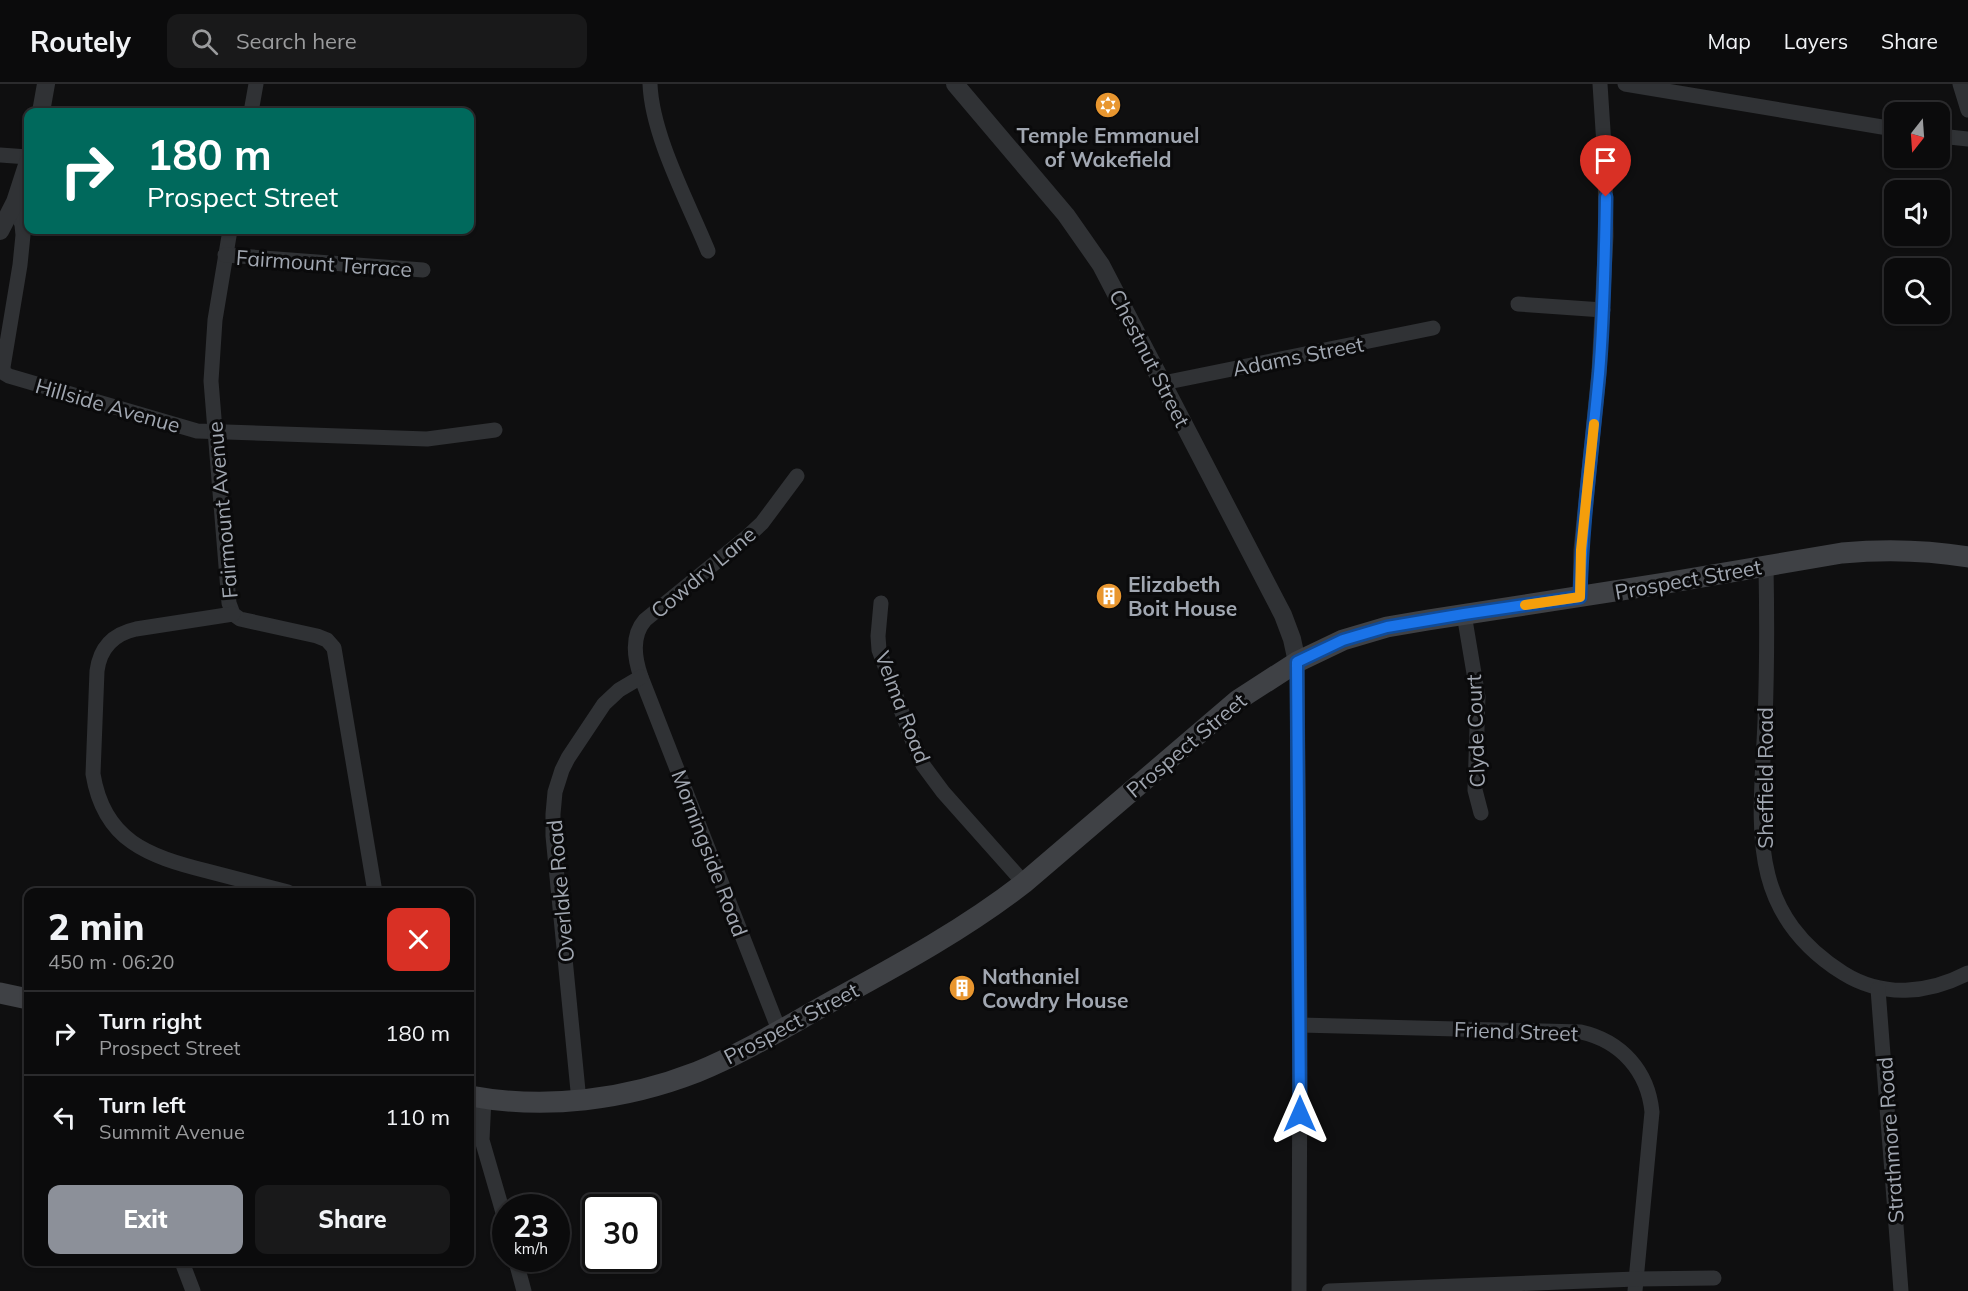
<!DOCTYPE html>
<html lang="en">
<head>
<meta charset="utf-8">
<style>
	:root { --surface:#0b0b0c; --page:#19191a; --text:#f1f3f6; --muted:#9a9b9d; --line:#2b2b2d; --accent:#8c9099 }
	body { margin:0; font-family:Mulish,sans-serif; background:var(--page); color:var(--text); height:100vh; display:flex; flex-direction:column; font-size:22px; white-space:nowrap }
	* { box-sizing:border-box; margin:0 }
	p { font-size:20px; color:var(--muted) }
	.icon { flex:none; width:33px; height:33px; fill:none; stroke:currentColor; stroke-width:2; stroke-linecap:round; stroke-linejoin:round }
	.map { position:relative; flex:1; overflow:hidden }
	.side { position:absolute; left:24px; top:804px; width:450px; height:378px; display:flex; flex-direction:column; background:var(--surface); border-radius:12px; box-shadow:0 2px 4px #0004,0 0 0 2px var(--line) }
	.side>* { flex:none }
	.top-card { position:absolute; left:24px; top:24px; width:450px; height:126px; border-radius:12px; box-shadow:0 2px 4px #0004,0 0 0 2px var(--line); background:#00695c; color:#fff; overflow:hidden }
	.needle { width:39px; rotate:197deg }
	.tools { position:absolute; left:1884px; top:18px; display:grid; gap:12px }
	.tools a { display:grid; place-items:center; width:66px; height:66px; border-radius:12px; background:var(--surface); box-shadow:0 2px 4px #0004,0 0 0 2px var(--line); font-size:30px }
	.speed { position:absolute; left:492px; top:1110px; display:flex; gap:12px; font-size:30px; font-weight:700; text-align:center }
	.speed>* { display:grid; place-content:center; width:78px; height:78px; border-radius:50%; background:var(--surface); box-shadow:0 2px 4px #0004,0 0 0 2px var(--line); line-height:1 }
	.speed small { font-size:15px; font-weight:400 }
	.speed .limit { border:3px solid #111; border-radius:9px; background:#fff; color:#111 }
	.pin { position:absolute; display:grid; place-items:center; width:51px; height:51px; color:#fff; margin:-62px -26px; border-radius:50% 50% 50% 0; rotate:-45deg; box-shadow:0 0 6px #0007 }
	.pin .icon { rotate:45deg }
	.me { position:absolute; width:66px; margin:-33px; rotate:0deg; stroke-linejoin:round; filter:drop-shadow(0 0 4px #0008) }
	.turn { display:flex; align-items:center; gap:21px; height:126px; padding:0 24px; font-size:27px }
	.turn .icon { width:78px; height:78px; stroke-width:2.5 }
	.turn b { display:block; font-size:42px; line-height:51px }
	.round { display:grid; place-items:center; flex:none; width:63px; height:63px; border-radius:12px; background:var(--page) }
	.head { display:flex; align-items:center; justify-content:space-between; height:102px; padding:0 24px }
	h1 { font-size:36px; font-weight:800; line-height:45px }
	.action { display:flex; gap:12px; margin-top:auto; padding:12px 24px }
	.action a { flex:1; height:69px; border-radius:12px; background:var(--accent); color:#fff; font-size:24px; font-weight:800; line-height:69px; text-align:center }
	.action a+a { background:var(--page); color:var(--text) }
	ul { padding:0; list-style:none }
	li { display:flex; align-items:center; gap:18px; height:84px; padding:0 24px; border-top:2px solid var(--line) }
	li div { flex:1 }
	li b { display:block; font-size:22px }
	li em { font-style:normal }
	header { display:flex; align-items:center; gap:36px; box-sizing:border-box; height:84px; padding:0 30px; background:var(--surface); border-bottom:2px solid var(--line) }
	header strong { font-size:28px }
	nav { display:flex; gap:33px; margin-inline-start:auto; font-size:21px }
	.search { width:420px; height:54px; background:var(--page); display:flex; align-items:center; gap:15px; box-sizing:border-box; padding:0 21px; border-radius:12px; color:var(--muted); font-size:22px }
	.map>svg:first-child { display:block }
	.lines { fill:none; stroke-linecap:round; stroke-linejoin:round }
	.minor { stroke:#303235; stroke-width:15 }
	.tertiary { stroke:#303235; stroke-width:18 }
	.secondary { stroke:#3f4145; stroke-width:21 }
	.route-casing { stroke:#114b97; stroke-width:15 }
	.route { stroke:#1a73e8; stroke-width:10 }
	.slow { stroke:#f59e0b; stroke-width:10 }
	.labels { text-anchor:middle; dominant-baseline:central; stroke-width:6; stroke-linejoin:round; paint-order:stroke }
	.poi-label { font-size:21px; font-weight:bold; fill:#a1a7b1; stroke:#0a0a0b; text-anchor:start }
	.street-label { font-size:21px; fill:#a1a7b1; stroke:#0a0a0b }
</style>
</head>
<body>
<header>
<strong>Routely</strong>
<div class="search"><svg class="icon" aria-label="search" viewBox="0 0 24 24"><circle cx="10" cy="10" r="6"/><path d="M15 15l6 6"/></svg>Search here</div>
<nav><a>Map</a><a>Layers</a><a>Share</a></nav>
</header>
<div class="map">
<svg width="1968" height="1207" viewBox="0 0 1968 1207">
	<rect width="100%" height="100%" fill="#0f0f10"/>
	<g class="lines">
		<g class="minor">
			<path d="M650 0C652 52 688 118 708 167"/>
			<polyline points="1625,0 1894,45"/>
			<polyline points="1960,0 1968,26"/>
			<polyline points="251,28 256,0"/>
			<polyline points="1940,52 1968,55"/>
			<polyline points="0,71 28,73"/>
			<polyline points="15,118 22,141 23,151 20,181 3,283 4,289 9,292 197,347 427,355 495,346"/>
			<polyline points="230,146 215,236 211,297 229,519 233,530 240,535 317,552 327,556 334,564 375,808"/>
			<polyline points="225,171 423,186"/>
			<polyline points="1518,220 1603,226"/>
			<polyline points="1163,299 1433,244"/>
			<path d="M1766 482C1767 533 1767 585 1765 637 1761 738 1743 826 1843 889 1883 914 1928 910 1968 889"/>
			<polyline points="1580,513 1581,466 1599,288 1606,152 1605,77 1600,0"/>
			<polyline points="881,519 878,552 879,566 911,653 923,681 943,708 1024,799"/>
			<path d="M233 530 136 545C113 550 100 564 97 587L93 690C104 757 148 772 207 787 234 794 261 801 288 808"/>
			<polyline points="1464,530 1478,613 1475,706 1481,729"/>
			<polyline points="1297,578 1300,941 1299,1207"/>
			<polyline points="1878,905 1901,1207"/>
			<path d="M1300 941 1581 948C1621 957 1648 987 1652 1028L1635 1207"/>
			<path d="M779 946 641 593C634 573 631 552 645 536L748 452 762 439 797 392"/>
			<polyline points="484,1014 482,1056 506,1139"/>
			<polyline points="579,1017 553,752 553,730 555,708 562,686 568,674 604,620 619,606 641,593"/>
			<polyline points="515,1174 524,1207"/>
			<polyline points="182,1178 193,1207"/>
			<polyline points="1329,1207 1636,1195 1714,1194"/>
		</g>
		<g class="tertiary">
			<polyline points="955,0 1066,131 1101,181 1283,531 1292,555 1297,578"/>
			<polyline points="41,28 46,0"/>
			<polyline points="0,147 15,118 28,78"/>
		</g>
		<g class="secondary">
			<polyline points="0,909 28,915"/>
			<path d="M470 1012C546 1026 625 1016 697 988 746 968 792 939 838 914 902 879 966 844 1024 799L1238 616 1297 578 1343 556 1387 543 1428 536 1666 499 1842 469C1885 465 1926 466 1968 473"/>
		</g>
	</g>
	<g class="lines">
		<defs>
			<path id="route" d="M1300 1030 1297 578 1343 556 1387 543 1464 530 1580 513C1582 438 1592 365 1599 290 1604 231 1605 172 1606 113"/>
		</defs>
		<use href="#route" class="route-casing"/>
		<use href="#route" class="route"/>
		<polyline class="slow" points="1525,521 1580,513 1581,466 1594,340"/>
	</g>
	<defs>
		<symbol id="synagogue-disc" viewBox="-11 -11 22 22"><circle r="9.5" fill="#e8962f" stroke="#0a0a0b"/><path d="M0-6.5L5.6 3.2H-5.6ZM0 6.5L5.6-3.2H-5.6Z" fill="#fff"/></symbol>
		<symbol id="building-disc" viewBox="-11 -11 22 22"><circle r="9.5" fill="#e8962f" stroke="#0a0a0b"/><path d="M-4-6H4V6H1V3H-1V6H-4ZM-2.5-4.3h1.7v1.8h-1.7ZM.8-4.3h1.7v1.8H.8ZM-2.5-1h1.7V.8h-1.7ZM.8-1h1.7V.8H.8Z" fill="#fff"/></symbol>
	</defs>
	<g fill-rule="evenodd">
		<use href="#synagogue-disc" x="1093" y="6" width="30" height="30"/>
		<use href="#building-disc" x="1094" y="497" width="30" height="30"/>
		<use href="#building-disc" x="947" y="889" width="30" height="30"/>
	</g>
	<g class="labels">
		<g class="poi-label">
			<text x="1108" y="51" text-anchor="middle">Temple Emmanuel<tspan x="1108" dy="24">of Wakefield</tspan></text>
			<text x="1128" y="500">Elizabeth<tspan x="1128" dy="24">Boit House</tspan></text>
			<text x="982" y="892">Nathaniel<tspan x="982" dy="24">Cowdry House</tspan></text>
		</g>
		<g class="street-label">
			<text transform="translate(324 179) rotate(4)">Fairmount Terrace</text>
			<text transform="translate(1298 272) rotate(-11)">Adams Street</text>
			<text transform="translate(1150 274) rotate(63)">Chestnut Street</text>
			<text transform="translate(108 321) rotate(16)">Hillside Avenue</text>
			<text transform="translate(222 426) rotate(-95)">Fairmount Avenue</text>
			<text transform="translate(703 488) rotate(-40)">Cowdry Lane</text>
			<text transform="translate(1688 495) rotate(-10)">Prospect Street</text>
			<text transform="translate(903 623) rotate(69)">Velma Road</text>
			<text transform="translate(1475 647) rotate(-92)">Clyde Court</text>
			<text transform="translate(1186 661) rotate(-40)">Prospect Street</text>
			<text transform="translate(1765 694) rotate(-90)">Sheffield Road</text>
			<text transform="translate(710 769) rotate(69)">Morningside Road</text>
			<text transform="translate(560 807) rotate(-95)">Overlake Road</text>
			<text transform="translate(791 939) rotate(-28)">Prospect Street</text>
			<text transform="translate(1516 947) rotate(2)">Friend Street</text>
			<text transform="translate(1890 1056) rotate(-94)">Strathmore Road</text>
		</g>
	</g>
</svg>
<div class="tools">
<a><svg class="needle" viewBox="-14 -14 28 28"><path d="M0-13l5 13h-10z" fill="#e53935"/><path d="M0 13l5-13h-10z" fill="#9a9b9d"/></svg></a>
<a><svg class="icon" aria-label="sound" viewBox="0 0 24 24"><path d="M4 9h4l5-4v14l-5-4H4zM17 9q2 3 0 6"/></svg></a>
<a><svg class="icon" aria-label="search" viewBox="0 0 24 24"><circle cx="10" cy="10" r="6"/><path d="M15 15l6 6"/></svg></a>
</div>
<div class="speed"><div>23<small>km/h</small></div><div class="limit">30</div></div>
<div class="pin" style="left:1606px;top:113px;background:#d93025"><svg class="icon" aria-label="arrive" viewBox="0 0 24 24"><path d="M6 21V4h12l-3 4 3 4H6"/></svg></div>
<svg class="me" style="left:1300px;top:1030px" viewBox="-20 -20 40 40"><path d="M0-17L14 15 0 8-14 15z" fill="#1a73e8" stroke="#fff" stroke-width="4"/></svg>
<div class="top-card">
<div class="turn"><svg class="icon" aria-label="right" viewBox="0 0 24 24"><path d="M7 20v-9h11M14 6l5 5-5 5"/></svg><div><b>180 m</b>Prospect Street</div></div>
</div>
<section class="side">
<div class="head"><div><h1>2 min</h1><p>450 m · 06:20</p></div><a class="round" style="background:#d93025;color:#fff"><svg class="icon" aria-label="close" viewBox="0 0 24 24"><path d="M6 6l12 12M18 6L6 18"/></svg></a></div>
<ul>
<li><svg class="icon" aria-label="right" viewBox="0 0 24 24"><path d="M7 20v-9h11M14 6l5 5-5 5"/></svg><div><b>Turn right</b><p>Prospect Street</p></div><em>180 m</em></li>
<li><svg class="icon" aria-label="left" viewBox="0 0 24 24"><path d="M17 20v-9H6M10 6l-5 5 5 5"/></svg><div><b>Turn left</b><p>Summit Avenue</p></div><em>110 m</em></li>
</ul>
<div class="action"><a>Exit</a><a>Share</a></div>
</section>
</div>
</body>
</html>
